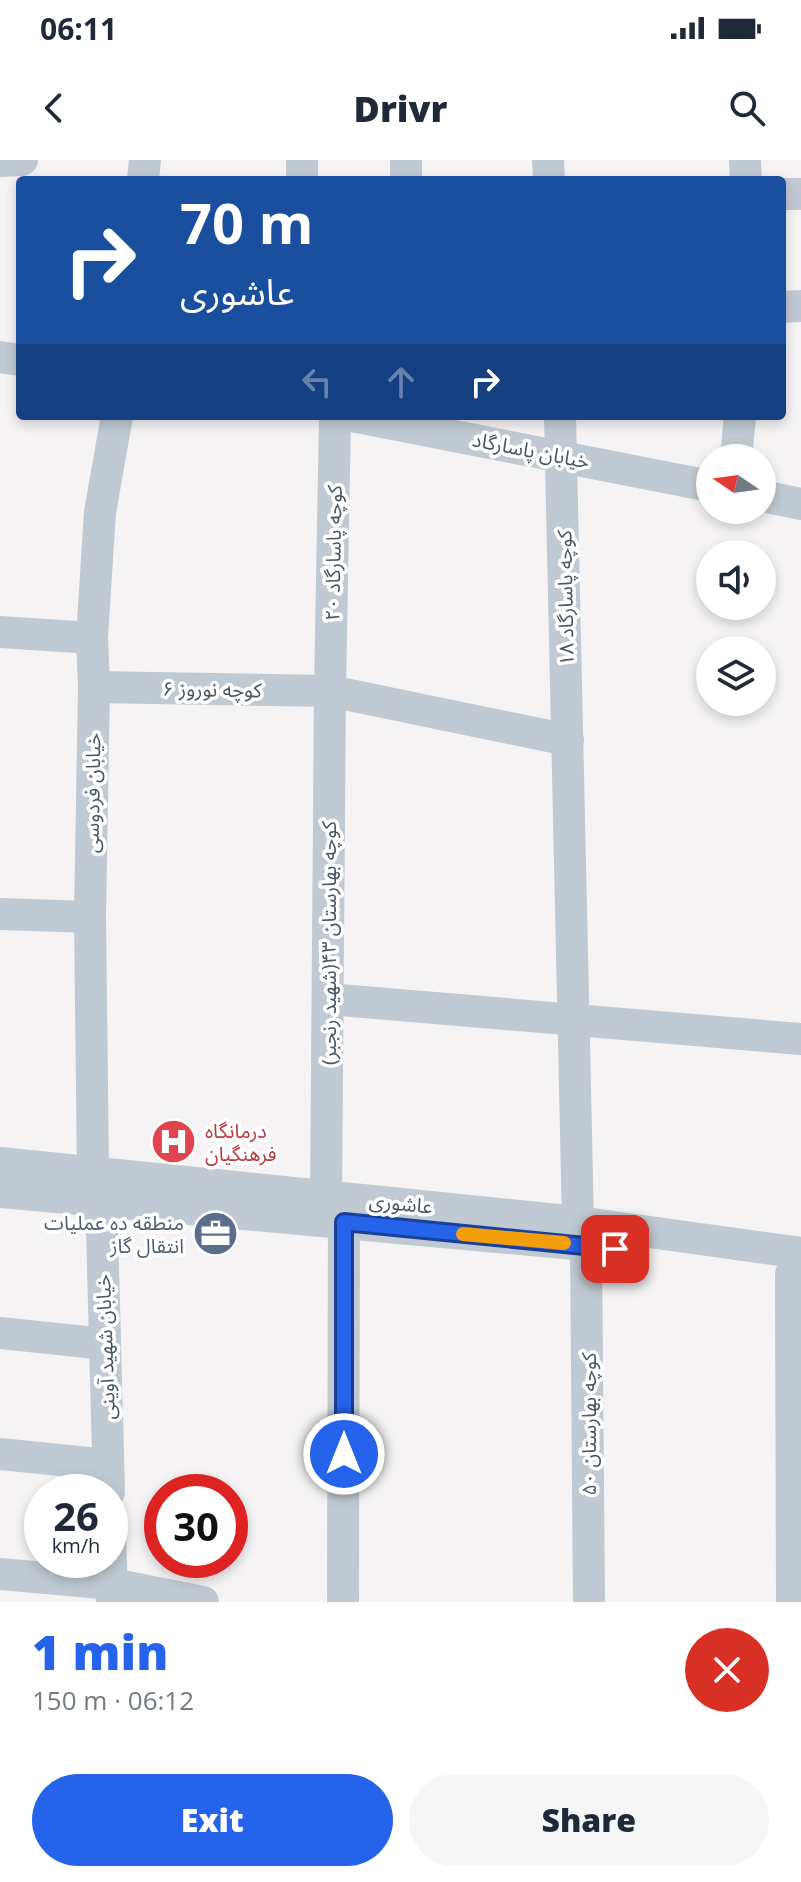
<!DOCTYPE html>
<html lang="en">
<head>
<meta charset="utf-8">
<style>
	:root { --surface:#fff; --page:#f6f6f7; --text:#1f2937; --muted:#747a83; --accent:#2563eb }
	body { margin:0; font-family:"Open Sans","Noto Sans Arabic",sans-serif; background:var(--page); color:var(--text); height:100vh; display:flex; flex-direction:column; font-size:30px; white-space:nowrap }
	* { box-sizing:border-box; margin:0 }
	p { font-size:26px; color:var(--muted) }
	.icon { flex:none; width:44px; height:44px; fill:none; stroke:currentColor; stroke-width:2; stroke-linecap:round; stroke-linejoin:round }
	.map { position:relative; height:1442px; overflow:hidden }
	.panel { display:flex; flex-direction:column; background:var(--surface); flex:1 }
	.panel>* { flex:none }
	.top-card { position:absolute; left:16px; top:16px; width:770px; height:244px; border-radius:8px; box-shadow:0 4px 12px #0003; background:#1a4fa0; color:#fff; overflow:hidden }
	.needle { width:52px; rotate:283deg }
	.buttons { position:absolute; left:696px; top:284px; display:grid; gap:16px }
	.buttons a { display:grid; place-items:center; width:80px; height:80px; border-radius:50%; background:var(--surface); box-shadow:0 4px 12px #0003; font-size:40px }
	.speed { position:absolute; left:24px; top:1314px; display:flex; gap:16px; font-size:40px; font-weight:700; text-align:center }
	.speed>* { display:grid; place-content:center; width:104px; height:104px; border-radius:50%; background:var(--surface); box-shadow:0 4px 12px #0003; line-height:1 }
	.speed small { font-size:20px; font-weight:400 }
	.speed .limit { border:12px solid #d22; background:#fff; color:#111 }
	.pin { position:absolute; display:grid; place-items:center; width:68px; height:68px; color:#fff; margin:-34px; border-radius:16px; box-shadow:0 4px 12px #0006 }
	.me { position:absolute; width:88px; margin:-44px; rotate:0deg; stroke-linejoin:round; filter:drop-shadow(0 0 6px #0008) }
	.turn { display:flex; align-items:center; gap:28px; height:168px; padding:0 32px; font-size:36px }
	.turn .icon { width:104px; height:104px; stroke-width:2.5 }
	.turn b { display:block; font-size:56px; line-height:68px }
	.lanes { display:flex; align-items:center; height:76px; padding:0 32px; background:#0003; justify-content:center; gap:40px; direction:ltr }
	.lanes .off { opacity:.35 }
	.round { display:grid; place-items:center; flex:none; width:84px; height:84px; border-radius:42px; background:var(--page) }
	.head { display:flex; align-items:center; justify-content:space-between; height:136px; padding:0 32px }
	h1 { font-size:48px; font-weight:800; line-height:60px; color:var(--accent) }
	.primary-button { display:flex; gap:16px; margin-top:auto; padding:16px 32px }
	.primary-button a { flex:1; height:92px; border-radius:48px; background:var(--accent); color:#fff; font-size:32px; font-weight:800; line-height:92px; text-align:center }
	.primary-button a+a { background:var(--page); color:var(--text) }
	.status { display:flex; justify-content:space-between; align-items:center; height:56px; padding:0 40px; background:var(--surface); direction:ltr }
	.status svg { height:22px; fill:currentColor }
	header { display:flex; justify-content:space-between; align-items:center; height:104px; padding:0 32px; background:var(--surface); font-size:36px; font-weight:800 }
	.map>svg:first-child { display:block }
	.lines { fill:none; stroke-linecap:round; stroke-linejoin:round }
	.minor { stroke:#c1cad2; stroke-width:32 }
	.route-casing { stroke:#184099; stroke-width:20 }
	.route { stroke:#2563eb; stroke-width:14 }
	.slow { stroke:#f59e0b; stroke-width:14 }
	.labels { text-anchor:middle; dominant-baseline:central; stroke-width:7; stroke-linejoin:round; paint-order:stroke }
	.street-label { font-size:20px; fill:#4a5661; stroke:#fff }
	.health-label { font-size:20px; fill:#be3a42; stroke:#fff; text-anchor:start }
	.service-label { font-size:20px; fill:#4e5e75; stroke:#fff; text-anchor:end }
</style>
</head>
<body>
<div class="status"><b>06:11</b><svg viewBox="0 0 49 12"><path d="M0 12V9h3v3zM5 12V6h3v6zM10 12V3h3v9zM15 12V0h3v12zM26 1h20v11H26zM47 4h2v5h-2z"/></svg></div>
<header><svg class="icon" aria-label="back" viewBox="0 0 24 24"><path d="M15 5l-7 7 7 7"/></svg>Drivr<svg class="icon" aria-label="search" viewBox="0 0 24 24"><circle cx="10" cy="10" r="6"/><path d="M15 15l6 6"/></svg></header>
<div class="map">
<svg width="801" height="1442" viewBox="0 0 801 1442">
	<rect width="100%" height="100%" fill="#f5f3f3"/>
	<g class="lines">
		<g class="minor">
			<polyline points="406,0 406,20"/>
			<polyline points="548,0 549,20"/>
			<polyline points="745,0 746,20"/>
			<polyline points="0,1 22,0"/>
			<polyline points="143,20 145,0"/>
			<polyline points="302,20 302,0"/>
			<polyline points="782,34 801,34"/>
			<polyline points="782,147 801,146"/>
			<polyline points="0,197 20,200"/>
			<polyline points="352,256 710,326"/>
			<polyline points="560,256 578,1062"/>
			<polyline points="736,298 740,256"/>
			<polyline points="762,336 801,344"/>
			<polyline points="0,472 92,478"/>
			<polyline points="94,527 330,531 568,580"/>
			<polyline points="0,754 90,757"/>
			<polyline points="328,839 801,879"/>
			<polyline points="0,1003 578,1062 801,1093"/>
			<polyline points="0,1032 586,1085 626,1091"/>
			<polyline points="326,1035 330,531 335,256"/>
			<polyline points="586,1085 589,1442"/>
			<polyline points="791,1114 792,1442"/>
			<polyline points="0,1173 105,1184"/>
			<polyline points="0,1294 108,1305"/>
			<polyline points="109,1332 102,1069 93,1012 90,757 94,527 92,478 100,352 117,256"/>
			<polyline points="110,1366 112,1442"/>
			<polyline points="0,1414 112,1424 203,1442"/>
			<polyline points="343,1442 344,1062"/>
		</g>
	</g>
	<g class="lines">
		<defs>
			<polyline id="route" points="344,1294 344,1062 615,1089"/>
		</defs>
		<use href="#route" class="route-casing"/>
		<use href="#route" class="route"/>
		<polyline class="slow" points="463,1074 564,1083"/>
	</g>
	<defs>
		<symbol id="hospital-disc" viewBox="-11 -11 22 22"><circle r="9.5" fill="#e0444e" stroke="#fff"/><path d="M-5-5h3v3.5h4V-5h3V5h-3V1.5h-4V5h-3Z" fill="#fff"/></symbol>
		<symbol id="office-disc" viewBox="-11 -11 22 22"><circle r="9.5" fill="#5c6f8a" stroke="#fff"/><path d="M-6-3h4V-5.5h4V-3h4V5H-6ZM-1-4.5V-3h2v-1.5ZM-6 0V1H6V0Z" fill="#fff"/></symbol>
	</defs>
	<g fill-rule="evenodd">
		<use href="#hospital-disc" x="148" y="956" width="51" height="51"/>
		<use href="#office-disc" x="190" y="1048" width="51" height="51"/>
	</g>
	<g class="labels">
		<g class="street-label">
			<text transform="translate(531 290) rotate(11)">خیابان پاسارگاد</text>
			<text transform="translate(333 393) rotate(-89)">کوچه پاسارگاد ۲۰</text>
			<text transform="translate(565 438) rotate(-91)">کوچه پاسارگاد ۱۸</text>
			<text transform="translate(212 529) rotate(1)">کوچه نوروز ۶</text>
			<text transform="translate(92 633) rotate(-89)">خیابان فردوسی</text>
			<text transform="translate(328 783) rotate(-90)">کوچه بهارستان ۴۳(شهید رنجبر)</text>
			<text transform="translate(401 1043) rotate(6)">عاشوری</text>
			<text transform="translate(105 1187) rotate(-92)">خیابان شهید آوینی</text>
			<text transform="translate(588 1264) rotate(-90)">کوچه بهارستان ۵۰</text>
		</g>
		<g class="health-label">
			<text x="205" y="970">درمانگاه<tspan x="205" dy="23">فرهنگیان</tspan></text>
		</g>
		<g class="service-label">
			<text x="184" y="1062">منطقه ده عملیات<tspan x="184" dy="23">انتقال گاز</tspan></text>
		</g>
	</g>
</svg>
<div class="buttons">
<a><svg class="needle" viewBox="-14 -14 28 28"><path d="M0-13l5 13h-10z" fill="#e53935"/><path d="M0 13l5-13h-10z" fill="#747a83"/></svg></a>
<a><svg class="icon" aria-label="sound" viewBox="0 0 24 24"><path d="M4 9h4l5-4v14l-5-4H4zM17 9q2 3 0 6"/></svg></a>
<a><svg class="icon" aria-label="layers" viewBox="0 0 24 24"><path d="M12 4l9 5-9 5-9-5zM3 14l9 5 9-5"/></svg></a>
</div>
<div class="speed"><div>26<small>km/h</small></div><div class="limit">30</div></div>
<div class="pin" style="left:615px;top:1089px;background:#d93025"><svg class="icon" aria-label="arrive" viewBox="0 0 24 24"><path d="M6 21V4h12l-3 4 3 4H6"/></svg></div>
<svg class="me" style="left:344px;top:1294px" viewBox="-20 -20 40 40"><circle r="17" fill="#2563eb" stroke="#fff" stroke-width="3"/><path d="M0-11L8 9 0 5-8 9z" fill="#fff"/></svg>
<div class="top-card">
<div class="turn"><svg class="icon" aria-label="right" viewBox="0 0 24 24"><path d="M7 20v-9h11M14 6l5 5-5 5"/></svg><div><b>70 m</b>عاشوری</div></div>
<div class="lanes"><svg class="icon off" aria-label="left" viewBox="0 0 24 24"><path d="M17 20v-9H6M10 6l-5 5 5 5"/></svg><svg class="icon off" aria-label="ahead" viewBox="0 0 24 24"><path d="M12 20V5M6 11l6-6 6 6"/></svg><svg class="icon" aria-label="right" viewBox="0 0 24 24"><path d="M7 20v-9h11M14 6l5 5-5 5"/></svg></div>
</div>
</div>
<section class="panel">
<div class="head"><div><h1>1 min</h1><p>150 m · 06:12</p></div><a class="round" style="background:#d93025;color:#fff"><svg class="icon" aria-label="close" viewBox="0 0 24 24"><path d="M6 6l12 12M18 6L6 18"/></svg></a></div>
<div class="primary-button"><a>Exit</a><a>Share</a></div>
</section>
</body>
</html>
